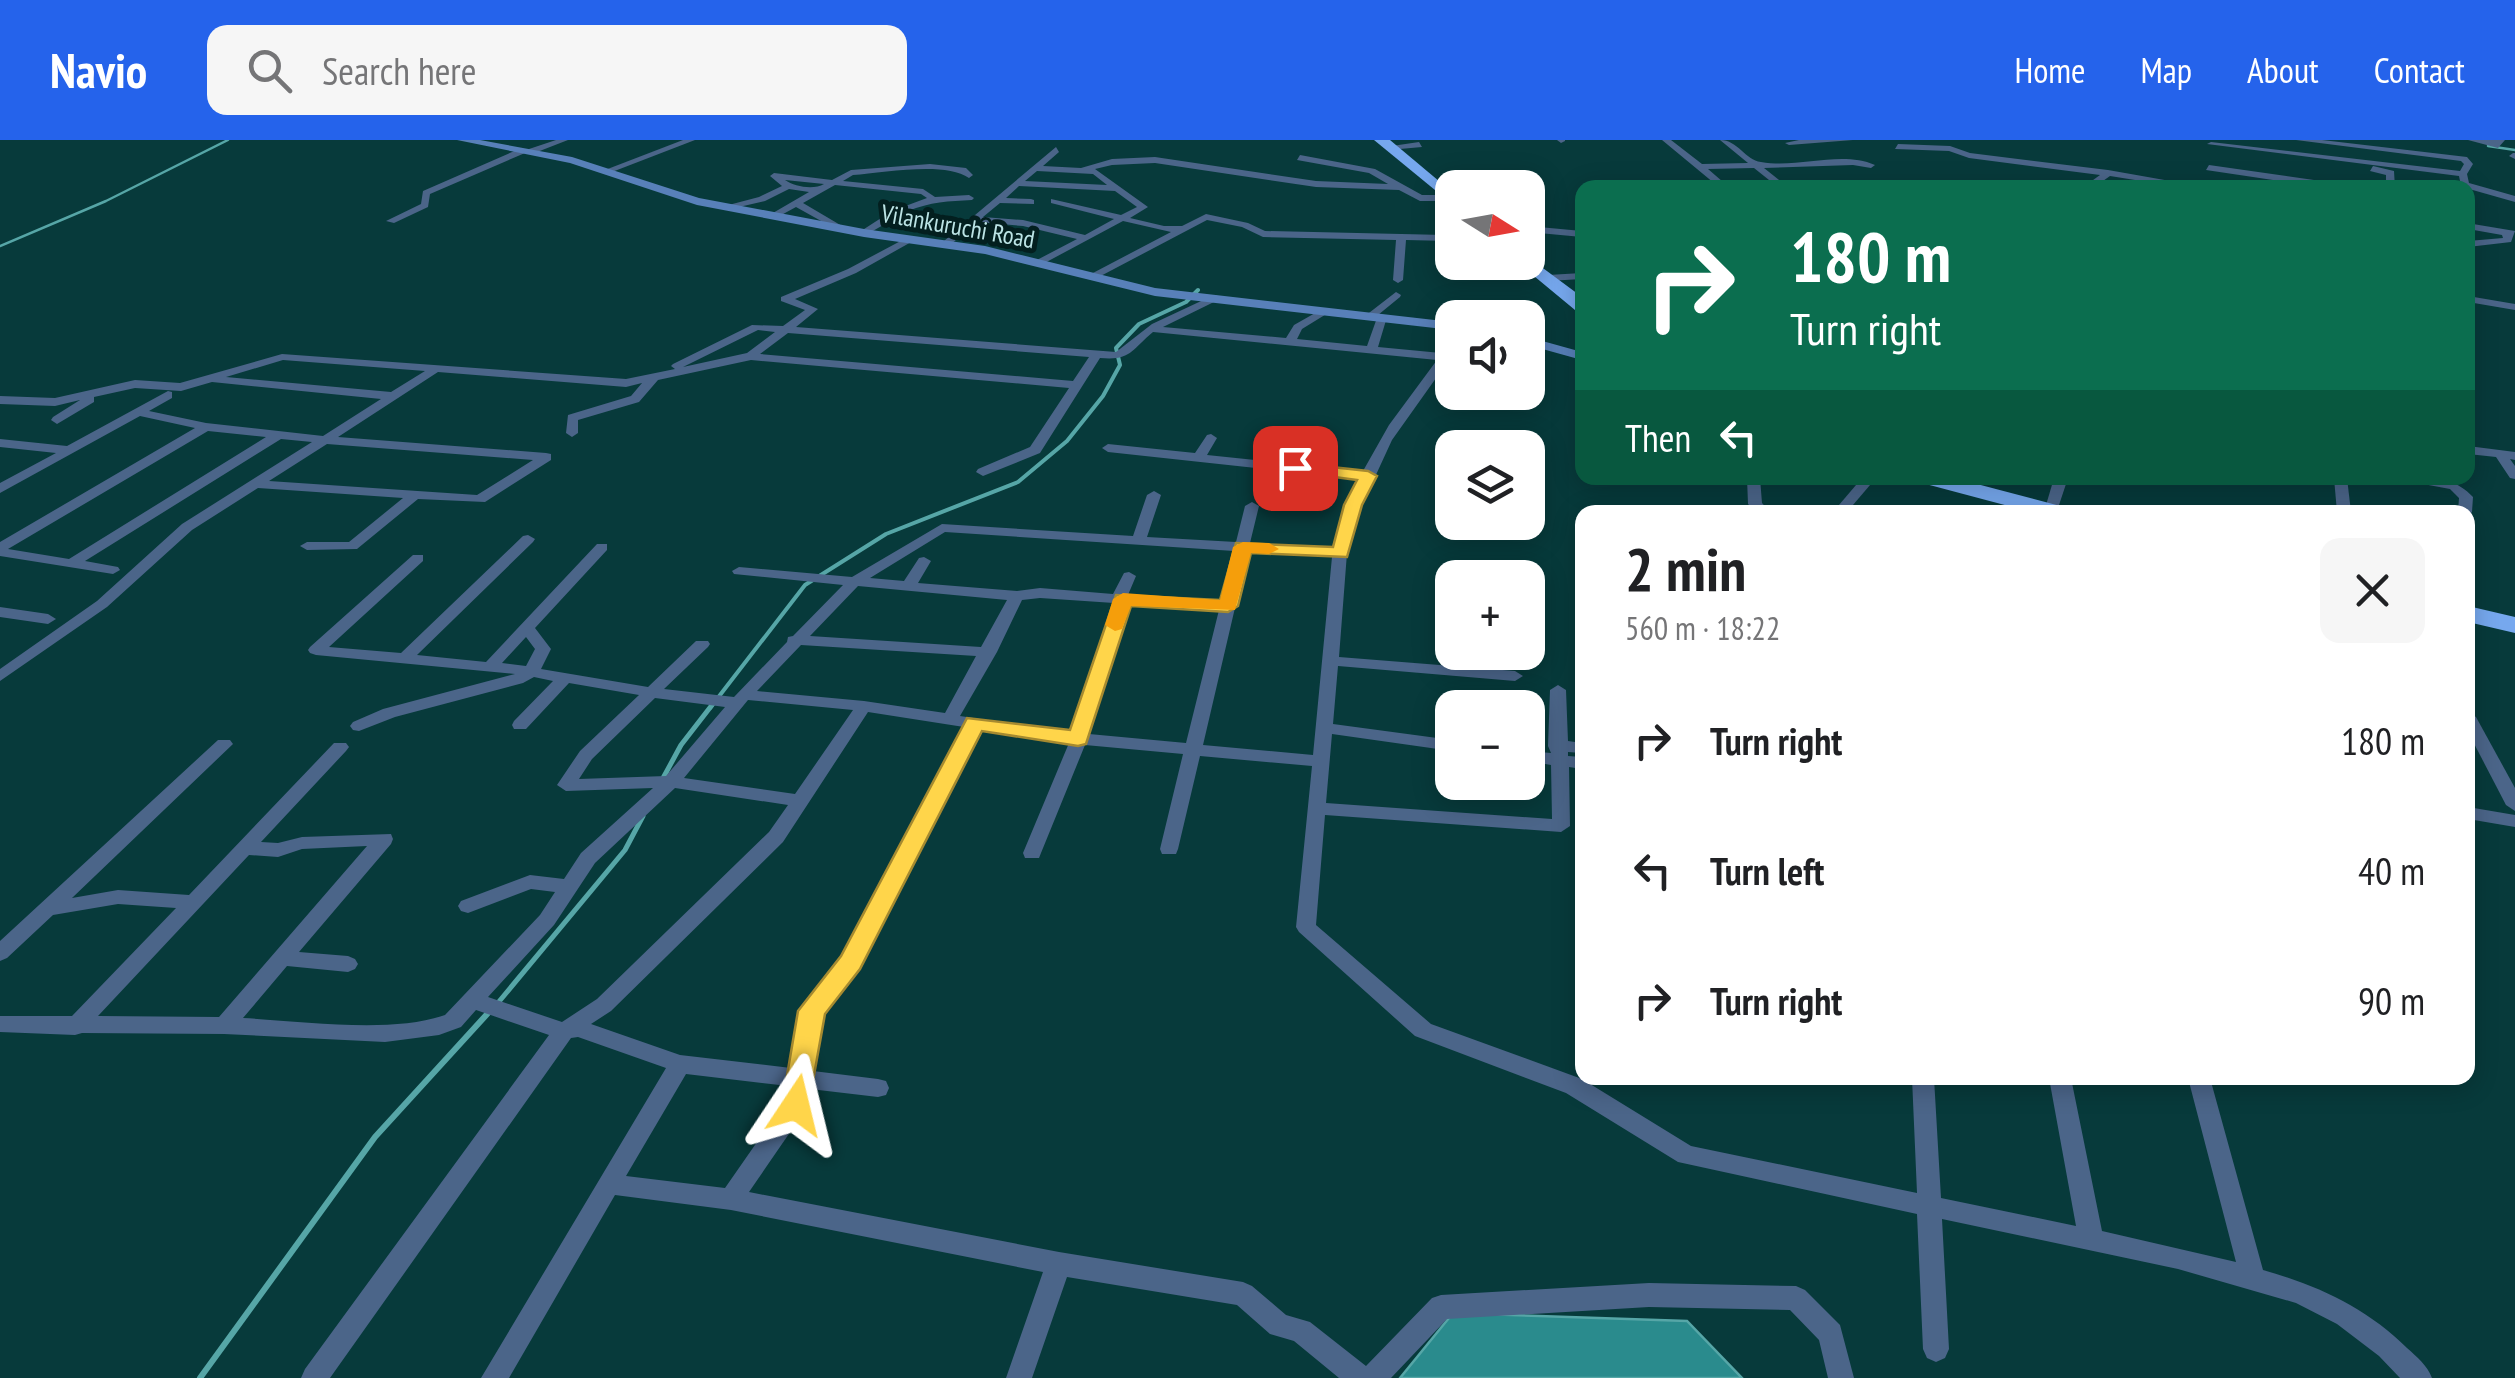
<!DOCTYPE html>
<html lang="en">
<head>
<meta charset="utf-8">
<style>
	:root { --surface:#fff; --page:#f6f6f6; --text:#202124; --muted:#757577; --accent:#2563eb }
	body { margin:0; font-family:"PT Sans Narrow",sans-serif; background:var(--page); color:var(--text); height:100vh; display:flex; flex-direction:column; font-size:38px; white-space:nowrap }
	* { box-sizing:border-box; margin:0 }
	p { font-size:32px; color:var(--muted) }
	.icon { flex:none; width:55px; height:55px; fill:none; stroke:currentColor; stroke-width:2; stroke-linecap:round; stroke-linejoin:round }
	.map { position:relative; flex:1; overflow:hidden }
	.sheet { position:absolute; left:1575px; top:365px; width:900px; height:580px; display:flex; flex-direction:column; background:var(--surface); border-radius:20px; box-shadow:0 5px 25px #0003 }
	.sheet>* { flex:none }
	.hud { position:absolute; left:1575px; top:40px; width:900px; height:305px; border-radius:20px; box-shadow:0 5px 25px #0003; background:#0b6e4f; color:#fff; overflow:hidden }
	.needle { width:65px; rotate:101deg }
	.controls { position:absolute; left:1435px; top:30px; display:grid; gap:20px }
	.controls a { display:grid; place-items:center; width:110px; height:110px; border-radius:20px; background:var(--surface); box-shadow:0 5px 25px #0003; font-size:50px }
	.pin { position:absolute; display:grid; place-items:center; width:85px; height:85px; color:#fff; margin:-42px; border-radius:20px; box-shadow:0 5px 15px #0006 }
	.me { position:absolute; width:110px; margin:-55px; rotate:10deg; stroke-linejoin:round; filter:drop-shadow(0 0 8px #0008) }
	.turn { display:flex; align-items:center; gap:35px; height:210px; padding:0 50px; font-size:45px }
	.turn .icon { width:130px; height:130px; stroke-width:2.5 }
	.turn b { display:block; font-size:70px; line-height:85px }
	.then { display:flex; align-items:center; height:95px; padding:0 50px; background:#0003; gap:20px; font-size:38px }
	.round { display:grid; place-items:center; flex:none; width:105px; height:105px; border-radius:20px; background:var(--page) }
	.summary { display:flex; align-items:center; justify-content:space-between; height:170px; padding:0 50px }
	h1 { font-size:60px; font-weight:700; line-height:75px }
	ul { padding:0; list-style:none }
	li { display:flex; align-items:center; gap:30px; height:130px; padding:0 50px }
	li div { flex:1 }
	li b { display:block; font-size:38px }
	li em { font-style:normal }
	header { display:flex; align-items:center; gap:60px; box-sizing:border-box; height:140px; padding:0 50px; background:var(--accent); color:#fff }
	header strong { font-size:48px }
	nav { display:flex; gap:55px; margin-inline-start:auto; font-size:35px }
	.search { width:700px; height:90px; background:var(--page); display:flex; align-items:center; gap:25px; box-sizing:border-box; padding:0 35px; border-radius:20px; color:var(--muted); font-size:38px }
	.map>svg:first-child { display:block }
	.water { fill:#2a8b8d; stroke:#56a6a7; stroke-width:2.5 }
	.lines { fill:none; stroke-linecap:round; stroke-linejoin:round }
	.stream-far3 { stroke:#56a6a7; stroke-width:2.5 }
	.stream-far2 { stroke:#56a6a7; stroke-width:4 }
	.stream-far1 { stroke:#56a6a7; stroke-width:5 }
	.stream { stroke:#56a6a7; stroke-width:6 }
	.street { fill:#4b6589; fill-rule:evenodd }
	.secondary { fill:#5880b9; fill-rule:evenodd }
	.highway { fill:#76a8ee; fill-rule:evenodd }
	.route { fill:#ffd54a; stroke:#a68a30; stroke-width:2.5 }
	.slow { fill:#f59e0b }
	.labels { text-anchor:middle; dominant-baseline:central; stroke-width:10; stroke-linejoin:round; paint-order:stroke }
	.far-street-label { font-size:25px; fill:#bce4e5; stroke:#031f1f }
</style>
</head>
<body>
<header>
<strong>Navio</strong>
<div class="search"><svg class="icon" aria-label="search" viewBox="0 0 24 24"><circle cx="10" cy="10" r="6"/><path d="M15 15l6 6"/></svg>Search here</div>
<nav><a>Home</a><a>Map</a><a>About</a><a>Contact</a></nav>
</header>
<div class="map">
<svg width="2515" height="1238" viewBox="0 0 2515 1238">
	<rect width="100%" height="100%" fill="#073a3b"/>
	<polygon class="water" points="1453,1173 1687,1181 1742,1238 1400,1238"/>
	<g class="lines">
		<g class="stream-far3">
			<polyline points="2488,6 2515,10"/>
			<polyline points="0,106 106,61 228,0"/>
		</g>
		<polyline class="stream-far2" points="710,568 805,445 886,394 1018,342 1067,301 1103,256 1120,225 1116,208 1139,184 1186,162 1198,150"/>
		<g class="stream-far1">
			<polyline points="662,640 681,605 712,565"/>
			<polyline points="497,864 625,710 643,676"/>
		</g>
		<polyline class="stream" points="200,1238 375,997 489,872"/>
		<g class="street">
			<polygon points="556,0 568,0 532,14 525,13 430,54 428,67 394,83 386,81 421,64 423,51 519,9 526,10"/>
			<polygon points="683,0 695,0 612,32 605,30"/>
			<polygon points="1557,0 1565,0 1565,1 1561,3"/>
			<path d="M1662 0H1671L1702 24 1748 23 1720 0C1738 0 1745 20 1761 22 1798 29 1840 10 1875 25L1871 28 1853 25 1764 28 1789 48H1779L1754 28 1708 29 1730 48H1720Z"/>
			<polygon points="1799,0 1853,0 1789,5 1785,3"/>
			<polygon points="2296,0 2322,0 2467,17 2473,24 2467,34 2469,43 2515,56 2515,62 2455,45 2455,41 2460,41 2459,36 2207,4 2211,2 2460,31 2464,24 2461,21"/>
			<polygon points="2468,0 2505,0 2498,8"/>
			<polygon points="1419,2 1422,7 1389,10 1385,7"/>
			<polygon points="1898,4 1950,6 1970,13 2108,30 2210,48 2185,48 2110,36 2093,48 2082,48 2100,35 1969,18 1949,11 1895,9"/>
			<path d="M1056 7 1059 12 1043 26 1081 28 1112 19 1155 17 1316 41 1388 44 1369 33 1297 20 1300 15 1375 29 1422 55H1452V61H1420L1399 50 1316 47 1155 23 1112 25 1095 29 1148 67 1130 78 1164 86H1182L1206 74 1248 83 1265 91 1445 95 1452 89V99L1448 101 1406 100 1403 140 1398 143 1393 140 1396 100 1263 97 1242 87 1207 80 1095 139 1091 138V134L1171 92 1123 81 1039 126 1034 123 1035 121 1077 99 1023 86 977 82 950 105H944V101ZM1037 31 1093 34 1107 45 1025 41ZM1019 46 1115 51 1137 67 1121 75 1051 59V63L1114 79 1085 95 1023 80 983 77 1000 63 1034 64V60L1031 59 1006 58Z"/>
			<polygon points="2513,13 2515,13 2515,19 2509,16"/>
			<path d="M930 24 966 28 973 35 969 38C945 21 883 33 853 35L843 41 923 49 935 57 969 55 974 58 972 60C949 61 930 62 908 71L940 76 935 79 899 76 864 96 859 93 861 91 892 71 927 58 921 54 835 45 803 63 842 86V90L839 91 796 67 774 79 766 77 809 52 789 49 765 61 726 70 721 67 759 57 782 46 770 36 774 33 832 40 851 30ZM785 40 824 44C814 50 795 47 785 40Z"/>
			<polygon points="2209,25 2314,40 2318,43 2314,46 2206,30"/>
			<polygon points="2373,26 2394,31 2395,48 2386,48 2386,35 2370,31"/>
			<polygon points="2468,53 2473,56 2473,84 2515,91 2511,102 2468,107 2468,101 2503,98 2502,95 2468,89"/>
			<polygon points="1528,86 1582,91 1582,97 1528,92"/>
			<path d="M910 96 913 97V101L856 133 795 159 818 169 796 187 1116 212 1152 184 1214 155 1218 156V160L1163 187 1286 198 1294 185 1324 168 1329 171 1328 173 1302 189 1297 199 1367 206 1378 175 1370 179 1365 176 1396 152 1401 155 1400 157 1378 175 1387 177 1378 207 1441 213 1448 200 1452 199 1451 217 1392 300 1363 363 1347 413 1339 517 1515 531 1523 536 1515 541 1338 526 1333 584 1452 600V611L1332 594 1326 663 1552 679 1551 625 1528 621V611L1551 613 1548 606 1550 550 1558 545 1566 550 1568 601 1582 603V613L1568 612V616L1582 617V629L1569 627 1570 686 1561 692 1325 675 1316 785 1431 884 1582 939 1691 1006 1917 1053 1912 938H1934L1941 1058 2076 1086 2049 938H2071L2102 1091 2236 1122 2188 938H2210L2263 1130C2317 1145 2367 1168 2407 1208 2417 1217 2427 1225 2432 1238H2400L2379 1216 2337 1184 2296 1163 2178 1129 1942 1079 1949 1209 1945 1218 1936 1222 1927 1218 1923 1209 1917 1074 1678 1022 1566 953 1415 896 1299 792 1296 787 1312 626 1200 616 1178 709 1176 714H1162L1160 709 1183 614 1085 605 1041 713 1039 718H1025L1023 713 1069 603 979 589 858 827 822 873 813 931 878 939 886 941 889 948 886 955 878 957 810 949 804 972 749 1052 1059 1112 1243 1142 1252 1146 1286 1175 1310 1182 1366 1226 1432 1158 1441 1155 1649 1143 1796 1146 1805 1150 1840 1185 1854 1238H1828L1819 1200 1790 1170 1649 1167 1447 1179 1391 1238H1339L1294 1201 1270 1194 1237 1165 1067 1137 1032 1238H1006L1043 1132 731 1070 615 1055 509 1238H481L666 928 578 897 571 898 330 1238H301L305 1229 549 895 476 870 461 887 439 895 385 902 224 894 82 893 75 895 0 892V876H72L176 768 118 764 53 775 7 818 0 821V801L218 600H230L233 604 72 758 118 750 189 755 334 603H346L349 607 346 611 261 702 278 703 302 697 391 694 393 699 391 704 299 812 348 816 355 819 358 824 355 829 348 832 287 826 243 878C301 881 392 894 445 875L540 775 555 752 531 749 468 773 461 771 458 766 461 761 530 735 564 739 581 713 653 648 566 651 557 645 580 611 639 555 569 543 526 589H514L512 585 514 581 553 541 534 537 523 543 395 577 359 591 353 590 350 586 353 582 383 569 515 534 316 515 310 513 308 510 310 507 413 415H423V421L329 507 401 513 523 396 528 395 535 399 533 402 417 515 486 522 597 404H607V410L535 488 551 509 541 529 648 547 696 501H708L710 504 708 507 664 549 734 557 787 502 788 497 793 496 843 445 734 434 732 431 739 427 852 437 942 384 1133 396 1147 355 1154 351 1161 355 1147 397 1236 402 1245 366 1252 362 1259 366 1250 403 1334 408 1359 339 1108 312 1102 308 1108 304 1195 313 1207 295 1211 294 1217 298 1207 315 1363 331 1389 285 1437 220 1153 192C1131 210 1131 221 1100 218L1040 313 983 336 976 332 978 329 1030 307 1069 248 751 220 658 240 639 262 578 280V293L572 297 566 293 568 275 631 256 642 243 626 247 438 232 338 297 546 313 551 314V320L485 362 418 359 357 409 307 410 300 406 307 402H349L403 358 258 348 192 390 107 467 0 541V529L97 461 182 384 312 302 281 299 85 421 118 427 120 430 113 434 0 416V402L195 288 140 276 0 353V343L56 313 0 307V299L67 306 168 251 172 252V258L149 271 206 283 323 296 381 259 212 242 181 251 135 248 94 257V262L57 284 51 280 53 277 80 260 55 266 0 264V256L55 258 135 240 180 243 282 214 626 239 675 229 671 226 673 224 752 185 783 186 805 170 781 161V157L848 129ZM758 190 775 192 747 213 683 227ZM788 193 1089 217 1073 241 760 214ZM283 220 425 231 391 252 226 237ZM208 291 266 297 69 419 8 409ZM327 304 533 320 477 355 269 341ZM945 392 1234 411 1221 461 1128 455 1136 436 1129 432 1124 433 1113 454 1040 448 1017 451 918 443 931 421 924 417 919 418 904 441 870 438ZM1248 412 1332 417 1313 615 1203 605ZM858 446 1007 460 981 507 810 496ZM1040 458 1114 463 1072 593 960 576 997 512 1022 460ZM1129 464 1219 470 1186 603 1089 594ZM526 497 535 509 526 526 502 523ZM801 505 976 516 945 573 864 561 757 551ZM655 558 725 567 666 636 579 639 592 619ZM748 560 853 570 795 654 684 638ZM868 572 964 587 843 817 801 871 791 928 680 915 591 884 611 871 783 702ZM675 648 788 665 769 692 597 859 562 882 488 857 554 785 595 723ZM367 706 219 877 98 876 249 715 278 717 302 709ZM686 934 788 946 785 962 725 1048 626 1036Z"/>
			<polygon points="1582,133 1582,139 1548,141 1543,138 1548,135"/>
			<polygon points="2468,156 2515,164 2515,170 2468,162"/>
			<polygon points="2468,306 2515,312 2515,320 2510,319 2515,326 2515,339 2510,338 2496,317 2468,314"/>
			<polygon points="1747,338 1760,338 1762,363 1770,372 1756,372 1748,364"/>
			<polygon points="1862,338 1876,338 1847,372 1833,372"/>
			<polygon points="2054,338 2068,338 2057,371 2044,372"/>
			<polygon points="2334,338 2347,338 2351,372 2337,372"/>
			<path d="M2405 338C2431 337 2455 337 2473 357L2472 372 2468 376V372H2458L2459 358 2450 349 2407 341Z"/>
			<polygon points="0,467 48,474 56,479 48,484 0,477"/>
			<polygon points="2468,572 2476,577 2515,648 2515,671 2506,665 2468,592"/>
			<polygon points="2468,667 2515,675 2515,687 2468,679"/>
		</g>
		<g class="secondary">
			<polygon points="457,0 480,0 572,17 699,58 864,89 985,106 1155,148 1452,182 1452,190 1155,156 985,114 864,97 697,65 570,23"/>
			<polygon points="1528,197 1582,212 1582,220 1528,205"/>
		</g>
		<g class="highway">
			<polygon points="1374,0 1390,0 1452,52 1452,64"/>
			<polygon points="1528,117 1582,157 1582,171 1575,170 1522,126 1520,122 1528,122"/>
			<polygon points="1919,338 1954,338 2064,367 2068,372 2031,372 1922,343"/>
			<polygon points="2468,466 2515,477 2515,493 2468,482"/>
		</g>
	</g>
	<polygon class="route" points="1295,323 1368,331 1377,336 1362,365 1347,417 1251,413 1238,466 1228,472 1131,466 1086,604 1078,606 982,591 860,829 825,874 807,974 796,978 786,974 782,965 798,871 841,816 967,578 1070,590 1116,455 1220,460 1236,403 1333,407 1344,365 1357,340 1289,331 1289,324"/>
	<polygon class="slow" points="1243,402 1269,403 1279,409 1269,414 1251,413 1235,470 1131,466 1122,489 1115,491 1105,485 1113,459 1123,453 1220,460 1233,407"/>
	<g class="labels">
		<g class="far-street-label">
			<text transform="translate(958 86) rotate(10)">Vilankuruchi Road</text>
		</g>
	</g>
</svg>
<div class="controls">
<a><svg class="needle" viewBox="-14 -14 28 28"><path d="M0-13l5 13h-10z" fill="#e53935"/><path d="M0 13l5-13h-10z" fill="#757577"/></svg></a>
<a><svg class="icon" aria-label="sound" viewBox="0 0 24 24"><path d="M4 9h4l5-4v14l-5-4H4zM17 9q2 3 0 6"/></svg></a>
<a><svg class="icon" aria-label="layers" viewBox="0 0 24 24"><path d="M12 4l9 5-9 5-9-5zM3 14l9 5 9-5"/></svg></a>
<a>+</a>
<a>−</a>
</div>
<div class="pin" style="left:1295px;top:328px;background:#d93025"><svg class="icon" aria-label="arrive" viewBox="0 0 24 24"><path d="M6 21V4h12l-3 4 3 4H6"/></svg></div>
<svg class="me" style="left:796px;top:965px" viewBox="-20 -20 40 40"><path d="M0-17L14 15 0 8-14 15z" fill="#ffd54a" stroke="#fff" stroke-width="4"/></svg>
<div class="hud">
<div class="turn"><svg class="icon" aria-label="right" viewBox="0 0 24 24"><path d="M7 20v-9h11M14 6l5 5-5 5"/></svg><div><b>180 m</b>Turn right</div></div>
<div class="then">Then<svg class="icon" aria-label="left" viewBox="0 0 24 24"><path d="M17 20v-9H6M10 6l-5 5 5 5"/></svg></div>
</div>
<section class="sheet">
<div class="summary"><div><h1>2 min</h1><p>560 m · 18:22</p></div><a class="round"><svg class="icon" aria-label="close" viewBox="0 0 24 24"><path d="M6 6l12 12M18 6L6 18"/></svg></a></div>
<ul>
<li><svg class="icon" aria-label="right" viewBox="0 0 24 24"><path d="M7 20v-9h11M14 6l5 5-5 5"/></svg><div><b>Turn right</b></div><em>180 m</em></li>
<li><svg class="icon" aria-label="left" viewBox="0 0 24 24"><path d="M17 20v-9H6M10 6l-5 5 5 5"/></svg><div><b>Turn left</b></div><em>40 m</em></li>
<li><svg class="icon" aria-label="right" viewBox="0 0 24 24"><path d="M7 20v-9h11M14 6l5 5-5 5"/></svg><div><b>Turn right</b></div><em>90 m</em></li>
</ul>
</section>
</div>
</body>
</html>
